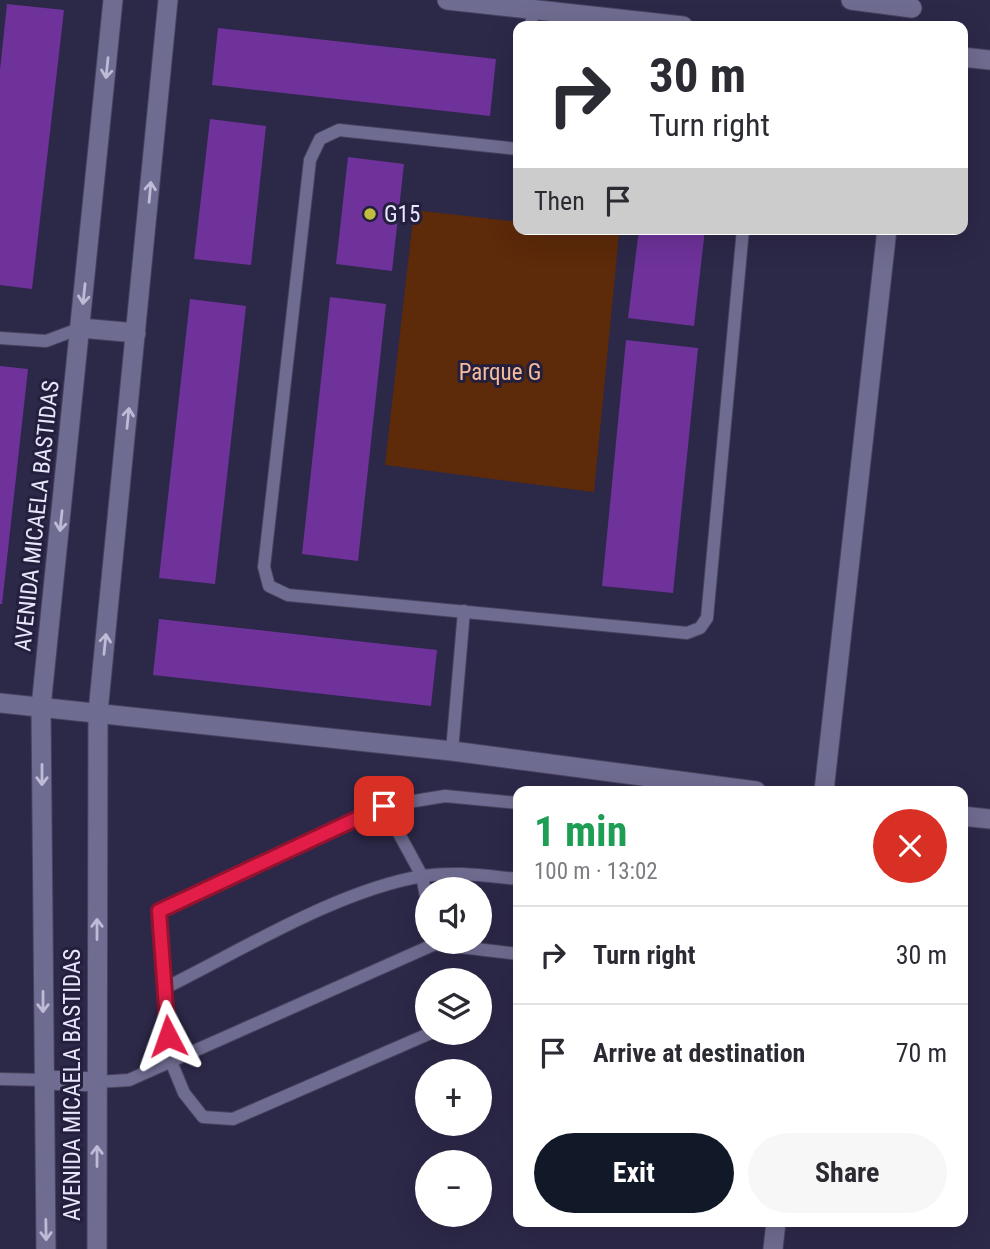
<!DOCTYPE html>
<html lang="en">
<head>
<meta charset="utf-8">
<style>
	:root { --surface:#fff; --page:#f7f7f7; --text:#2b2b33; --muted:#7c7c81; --line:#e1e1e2; --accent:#111827 }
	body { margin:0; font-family:"Roboto Condensed",sans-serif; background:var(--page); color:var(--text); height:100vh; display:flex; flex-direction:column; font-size:26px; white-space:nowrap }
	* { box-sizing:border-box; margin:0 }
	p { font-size:23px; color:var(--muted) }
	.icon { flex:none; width:38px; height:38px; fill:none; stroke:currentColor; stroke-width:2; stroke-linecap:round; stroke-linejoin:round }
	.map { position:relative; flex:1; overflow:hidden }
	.sheet { position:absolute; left:513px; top:786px; width:455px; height:441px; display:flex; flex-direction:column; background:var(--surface); border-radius:14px; box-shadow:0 7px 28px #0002 }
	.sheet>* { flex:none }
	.hud { position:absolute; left:513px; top:21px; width:455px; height:214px; border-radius:14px; box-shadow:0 7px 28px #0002; background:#fff; color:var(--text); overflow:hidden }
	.controls { position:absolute; left:415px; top:877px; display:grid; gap:14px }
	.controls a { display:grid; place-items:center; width:77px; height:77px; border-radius:50%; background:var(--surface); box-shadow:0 7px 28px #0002; font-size:35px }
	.pin { position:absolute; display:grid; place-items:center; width:60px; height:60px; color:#fff; margin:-30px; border-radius:14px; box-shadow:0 4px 10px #0006 }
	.me { position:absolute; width:77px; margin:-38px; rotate:356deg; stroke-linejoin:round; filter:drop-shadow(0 0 5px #0008) }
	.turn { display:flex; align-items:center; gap:24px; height:147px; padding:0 21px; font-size:32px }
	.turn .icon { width:91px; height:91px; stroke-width:2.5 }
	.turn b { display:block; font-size:49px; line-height:60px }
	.then { display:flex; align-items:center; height:66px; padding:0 21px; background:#0003; gap:14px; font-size:26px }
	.round { display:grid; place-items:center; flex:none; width:74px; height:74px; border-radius:37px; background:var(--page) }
	.head { display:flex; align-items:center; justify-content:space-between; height:119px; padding:0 21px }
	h1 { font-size:42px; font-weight:700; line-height:52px; color:#1e9e55 }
	.button { display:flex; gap:14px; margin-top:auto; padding:14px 21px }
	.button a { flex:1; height:80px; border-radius:42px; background:var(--accent); color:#fff; font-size:28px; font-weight:700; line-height:80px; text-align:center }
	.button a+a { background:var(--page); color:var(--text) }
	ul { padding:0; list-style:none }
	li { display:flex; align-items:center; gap:21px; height:98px; padding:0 21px; border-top:2px solid var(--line) }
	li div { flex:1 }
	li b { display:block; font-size:26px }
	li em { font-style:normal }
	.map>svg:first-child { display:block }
	.green { fill:#5d2a0a }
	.building { fill:#6e329a }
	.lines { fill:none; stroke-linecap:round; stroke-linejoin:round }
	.service-casing { stroke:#47435f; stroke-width:14 }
	.minor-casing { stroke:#47435f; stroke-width:21 }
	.secondary-casing { stroke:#47435f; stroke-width:21 }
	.service { stroke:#6f6c91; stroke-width:12 }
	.minor { stroke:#6f6c91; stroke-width:19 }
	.secondary { stroke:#6f6c91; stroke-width:19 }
	.oneway { stroke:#bdbbd6 }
	.route-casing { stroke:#92132f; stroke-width:18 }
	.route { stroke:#e11d48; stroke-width:12 }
	.poi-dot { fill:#c1bd40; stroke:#231f3d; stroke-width:2.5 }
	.labels { text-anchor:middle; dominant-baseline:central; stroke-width:6; stroke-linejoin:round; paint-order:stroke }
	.poi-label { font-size:23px; fill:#e7e6fb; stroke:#231f3d; text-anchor:start }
	.park-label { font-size:23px; fill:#f5bb9e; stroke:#231f3d }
	.street-label { font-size:23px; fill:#e7e6fb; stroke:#231f3d }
</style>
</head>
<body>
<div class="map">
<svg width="990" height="1249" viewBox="0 0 990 1249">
	<rect width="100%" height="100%" fill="#2c2848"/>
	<polygon class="green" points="414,210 518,222 518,229 575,229 619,234 594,492 385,465"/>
	<g class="building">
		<polygon points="7,4 64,10 32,289 0,285 0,70"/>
		<polygon points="218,28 496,59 490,116 212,85"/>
		<polygon points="210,119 266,126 251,265 194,259"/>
		<polygon points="348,157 404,164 392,271 336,264"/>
		<polygon points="639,229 705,229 694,326 628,318"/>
		<polygon points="330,297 386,304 358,561 302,554"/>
		<polygon points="190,299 246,306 215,584 159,578"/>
		<polygon points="626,340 698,348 673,593 602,586"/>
		<polygon points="0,366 28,369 2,604 0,604"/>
		<polygon points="159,619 437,650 431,706 153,675"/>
	</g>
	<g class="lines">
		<defs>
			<g id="service">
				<polyline points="531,26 533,10"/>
				<polyline points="518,149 339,130 320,139 310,160 264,567 269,586 288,595 687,633 700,628 707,618 743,229"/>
				<polyline points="0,338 46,341 81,328"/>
				<polyline points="452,751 464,611"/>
				<polyline points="384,806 422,876 427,902"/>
				<path d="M165 988C242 950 338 890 423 876 454 871 486 876 518 879"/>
				<polyline points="433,1032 233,1119 203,1117 184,1093 170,1059 159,911 384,806 445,796 518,803"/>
				<polyline points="0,1079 44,1080"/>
				<polyline points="97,1082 129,1080 435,944 518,954"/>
			</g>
			<g id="minor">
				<polyline points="447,0 683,26"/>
				<polyline points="851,0 912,8"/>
				<polyline points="962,57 990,60"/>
				<polyline points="0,703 452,751 756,791"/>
				<polyline points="824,791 887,229"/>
				<polyline points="962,816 990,819"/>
				<polyline points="773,1249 776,1222"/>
			</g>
			<g id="secondary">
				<polyline points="81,328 136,333"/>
				<polyline points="44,1080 97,1082"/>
				<polyline points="46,1249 41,707 113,0"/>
				<polyline points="97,1249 98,712 168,0"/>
			</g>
		</defs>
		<use href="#service" class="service-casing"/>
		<use href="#minor" class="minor-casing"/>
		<use href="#secondary" class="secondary-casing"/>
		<use href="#service" class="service"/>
		<use href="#minor" class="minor"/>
		<use href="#secondary" class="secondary"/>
	</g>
	<defs><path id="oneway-shaft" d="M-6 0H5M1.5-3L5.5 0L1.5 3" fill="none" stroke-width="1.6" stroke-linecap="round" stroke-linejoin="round" transform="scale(1.75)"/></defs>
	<g class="oneway">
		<use href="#oneway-shaft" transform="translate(107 68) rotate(96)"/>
		<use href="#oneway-shaft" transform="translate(150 192) rotate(-85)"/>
		<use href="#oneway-shaft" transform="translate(84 294) rotate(96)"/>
		<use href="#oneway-shaft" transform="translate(128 418) rotate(-84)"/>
		<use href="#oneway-shaft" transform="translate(61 521) rotate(96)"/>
		<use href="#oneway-shaft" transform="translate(105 644) rotate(-84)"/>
		<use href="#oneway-shaft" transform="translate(42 775) rotate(90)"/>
		<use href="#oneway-shaft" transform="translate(97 929) rotate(-90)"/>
		<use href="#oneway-shaft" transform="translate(43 1002) rotate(90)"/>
		<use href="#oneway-shaft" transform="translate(97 1156) rotate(-90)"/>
		<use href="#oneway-shaft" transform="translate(46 1230) rotate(89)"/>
	</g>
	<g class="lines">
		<defs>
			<polyline id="route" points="168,1036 159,911 384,806"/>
		</defs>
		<use href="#route" class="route-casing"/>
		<use href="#route" class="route"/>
	</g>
	<circle class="poi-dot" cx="370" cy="214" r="7"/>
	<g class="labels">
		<g class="poi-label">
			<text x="384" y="214">G15</text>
		</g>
		<g class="park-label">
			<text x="500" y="372">Parque G</text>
		</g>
		<g class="street-label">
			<text transform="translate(37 516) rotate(-84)">AVENIDA MICAELA BASTIDAS</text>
			<text transform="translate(72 1085) rotate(-90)">AVENIDA MICAELA BASTIDAS</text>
		</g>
	</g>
</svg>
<div class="controls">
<a><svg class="icon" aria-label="sound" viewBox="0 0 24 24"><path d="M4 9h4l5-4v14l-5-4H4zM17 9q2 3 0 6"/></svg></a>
<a><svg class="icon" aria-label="layers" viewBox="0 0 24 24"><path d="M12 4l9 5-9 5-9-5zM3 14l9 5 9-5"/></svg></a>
<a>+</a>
<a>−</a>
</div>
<div class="pin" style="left:384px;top:806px;background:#d93025"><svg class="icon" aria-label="arrive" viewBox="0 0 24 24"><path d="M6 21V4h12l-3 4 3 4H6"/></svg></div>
<svg class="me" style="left:168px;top:1036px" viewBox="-20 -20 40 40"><path d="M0-17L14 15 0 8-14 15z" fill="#e11d48" stroke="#fff" stroke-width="4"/></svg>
<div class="hud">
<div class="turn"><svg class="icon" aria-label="right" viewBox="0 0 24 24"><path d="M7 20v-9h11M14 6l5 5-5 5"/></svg><div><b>30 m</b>Turn right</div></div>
<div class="then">Then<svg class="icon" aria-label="arrive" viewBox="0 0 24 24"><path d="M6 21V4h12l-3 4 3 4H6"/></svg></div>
</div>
<section class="sheet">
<div class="head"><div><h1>1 min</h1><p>100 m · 13:02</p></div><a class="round" style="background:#d93025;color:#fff"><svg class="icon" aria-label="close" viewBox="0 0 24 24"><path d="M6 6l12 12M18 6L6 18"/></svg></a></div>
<ul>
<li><svg class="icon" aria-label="right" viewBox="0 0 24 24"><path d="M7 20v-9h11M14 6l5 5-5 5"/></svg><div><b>Turn right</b></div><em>30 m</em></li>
<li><svg class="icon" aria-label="arrive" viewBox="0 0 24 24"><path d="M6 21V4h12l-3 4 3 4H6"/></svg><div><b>Arrive at destination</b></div><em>70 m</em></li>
</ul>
<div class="button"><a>Exit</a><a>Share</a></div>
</section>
</div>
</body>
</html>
